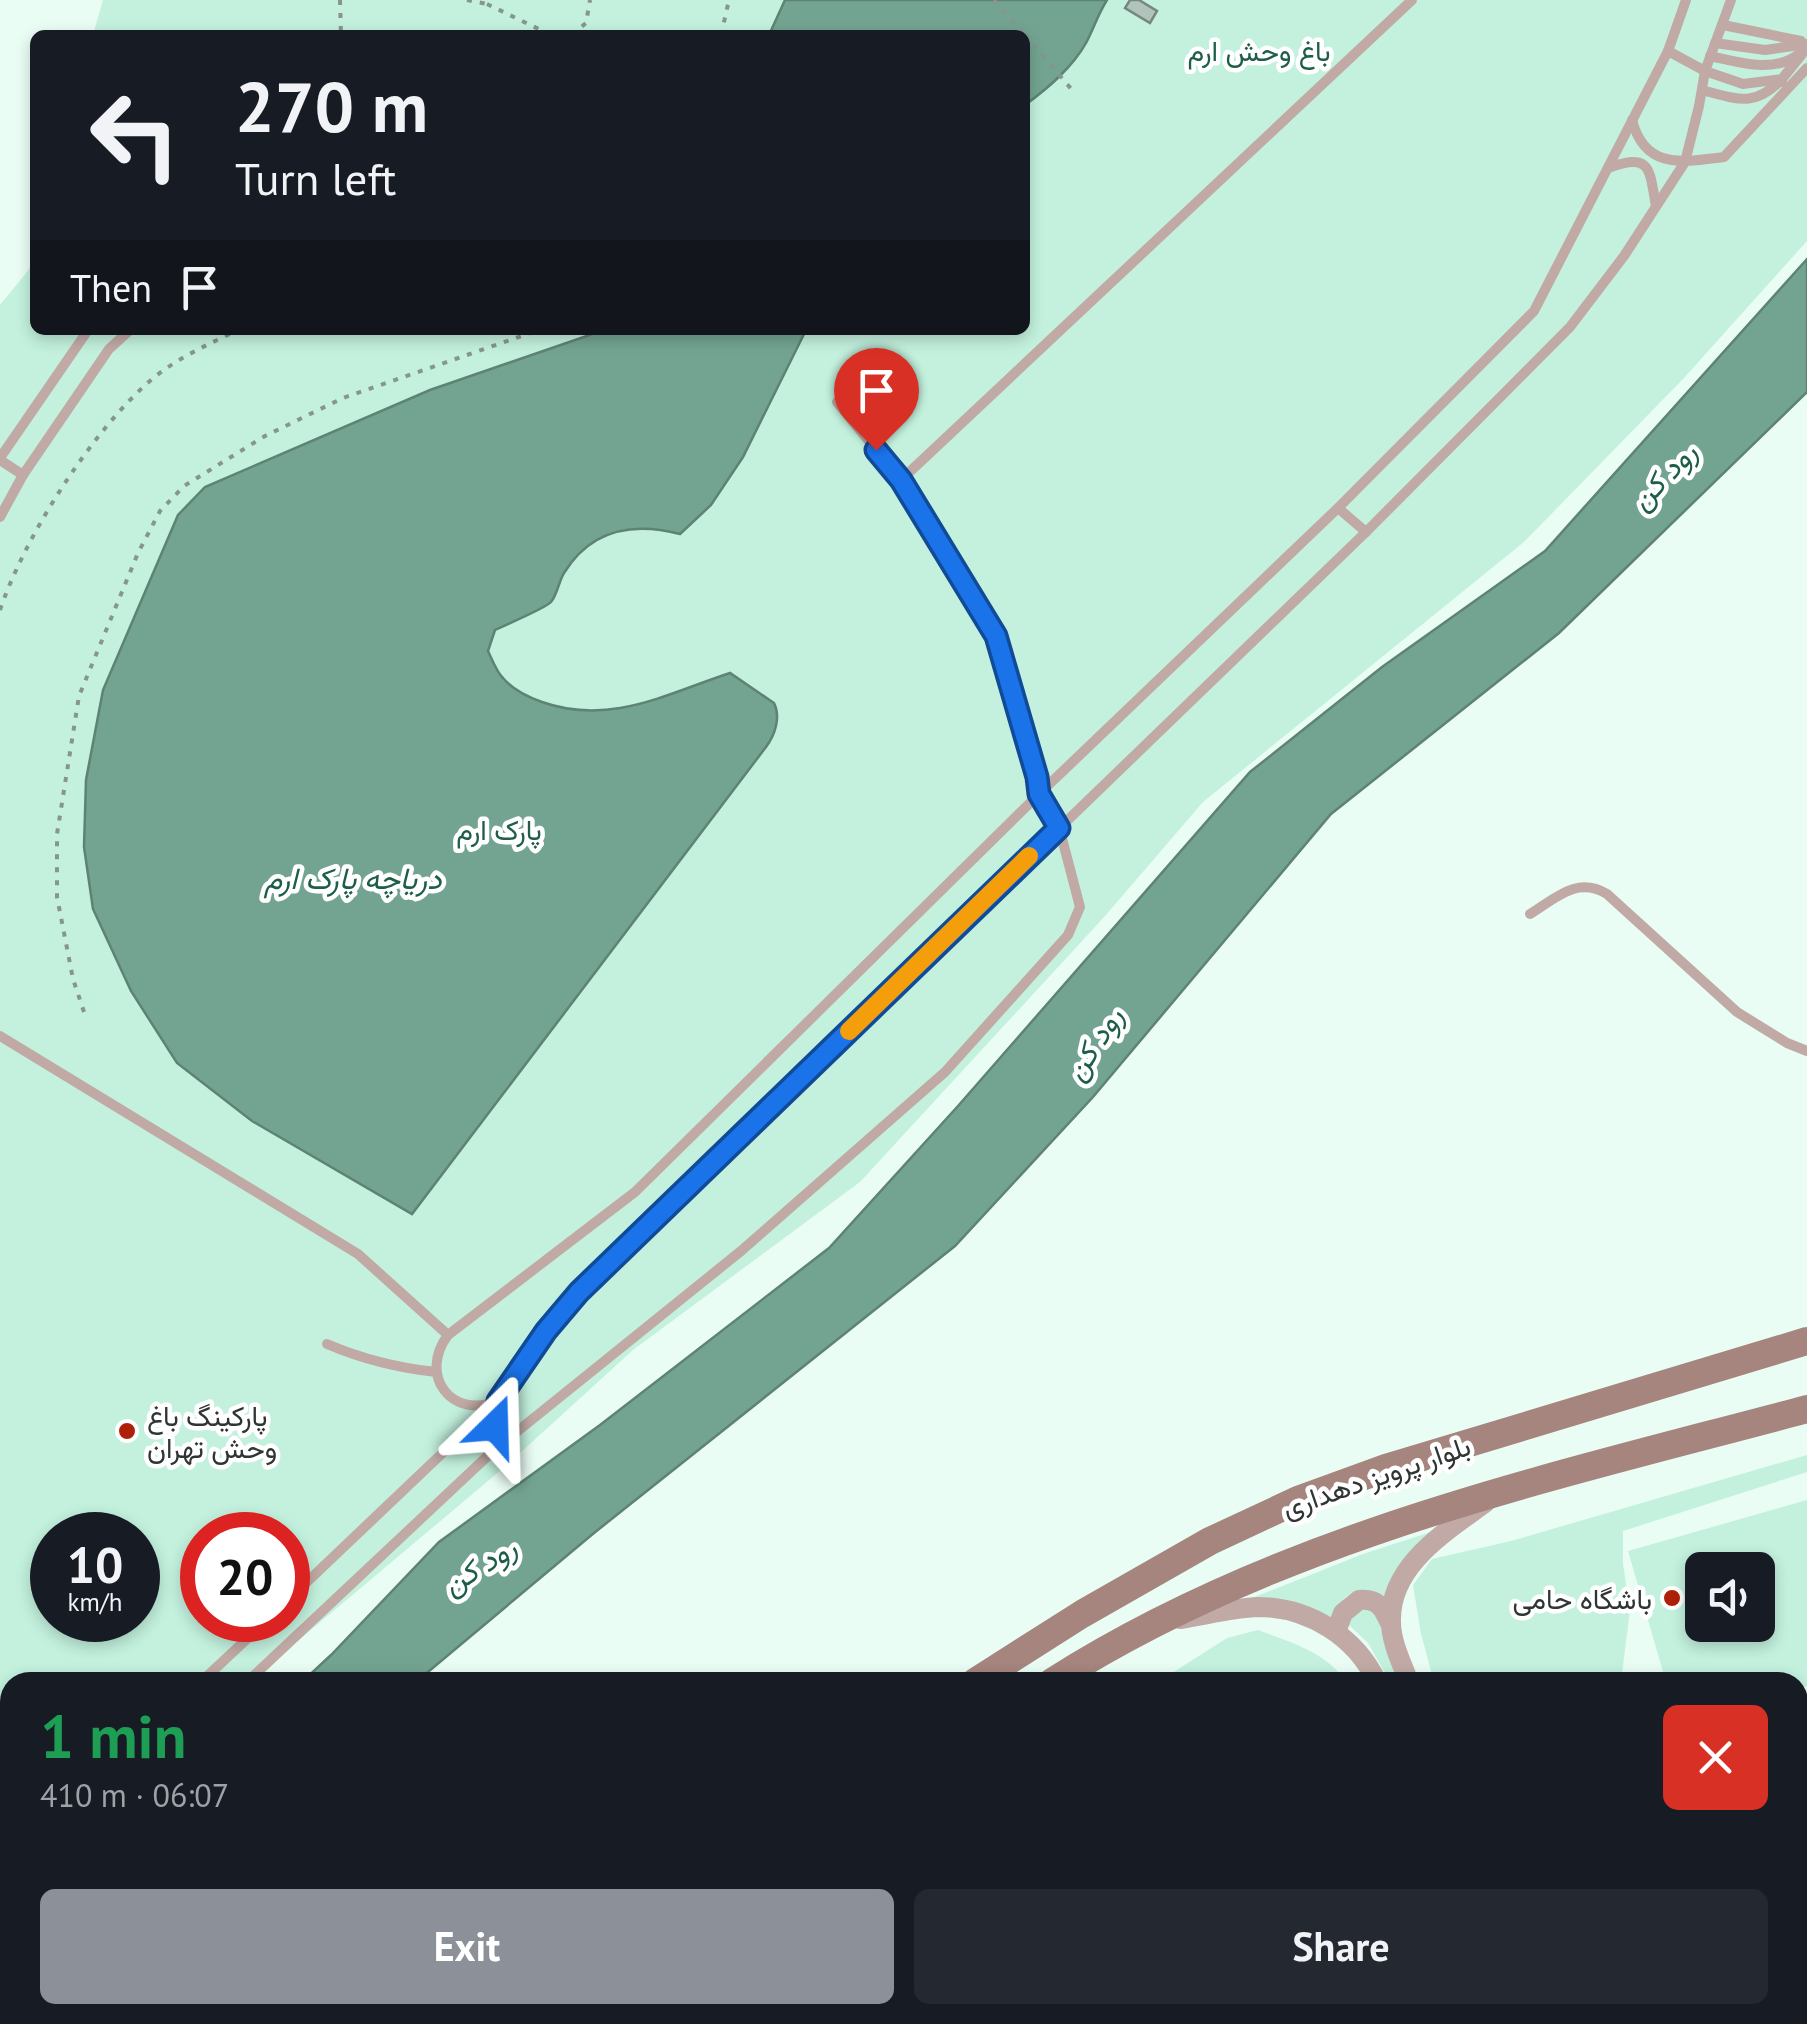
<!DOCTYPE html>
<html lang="en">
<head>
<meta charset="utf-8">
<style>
	:root { --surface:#171b24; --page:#242831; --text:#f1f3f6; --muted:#9ea1a6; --accent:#8c9099 }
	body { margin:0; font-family:"PT Sans",Vazirmatn,sans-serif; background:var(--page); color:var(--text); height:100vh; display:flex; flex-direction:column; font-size:38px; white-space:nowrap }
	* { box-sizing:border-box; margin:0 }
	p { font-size:32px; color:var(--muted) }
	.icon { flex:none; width:55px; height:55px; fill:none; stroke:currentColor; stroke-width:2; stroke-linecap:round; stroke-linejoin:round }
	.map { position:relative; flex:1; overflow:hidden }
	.details { position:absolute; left:0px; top:1672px; width:1808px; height:352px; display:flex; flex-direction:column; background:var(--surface); border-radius:30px 30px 0 0; box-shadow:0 5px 15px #0003 }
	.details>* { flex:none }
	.banner { position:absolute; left:30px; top:30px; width:1000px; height:305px; border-radius:15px; box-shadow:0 5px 15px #0003; background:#171b24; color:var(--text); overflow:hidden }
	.tools { position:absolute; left:1685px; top:1552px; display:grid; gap:20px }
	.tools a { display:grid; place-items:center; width:90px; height:90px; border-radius:15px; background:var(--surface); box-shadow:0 5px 15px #0003; font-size:50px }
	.speed { position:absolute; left:30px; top:1512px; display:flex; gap:20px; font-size:50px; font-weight:700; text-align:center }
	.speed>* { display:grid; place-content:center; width:130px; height:130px; border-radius:50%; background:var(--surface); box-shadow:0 5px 15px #0003; line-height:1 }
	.speed small { font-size:25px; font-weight:400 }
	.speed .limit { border:15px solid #d22; background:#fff; color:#111 }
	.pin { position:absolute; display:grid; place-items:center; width:85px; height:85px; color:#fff; margin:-102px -42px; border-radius:50% 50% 50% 0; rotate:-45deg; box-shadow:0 0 10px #0007 }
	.pin .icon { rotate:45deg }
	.me { position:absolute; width:110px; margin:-55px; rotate:22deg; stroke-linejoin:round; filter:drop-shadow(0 0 8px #0008) }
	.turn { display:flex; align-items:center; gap:35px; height:210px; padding:0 40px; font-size:45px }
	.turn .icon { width:130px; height:130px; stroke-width:2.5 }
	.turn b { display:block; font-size:70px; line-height:85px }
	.then { display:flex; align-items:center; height:95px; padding:0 40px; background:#0003; gap:20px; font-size:38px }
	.round { display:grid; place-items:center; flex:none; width:105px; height:105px; border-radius:15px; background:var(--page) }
	.head { display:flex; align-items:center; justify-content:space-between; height:170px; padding:0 40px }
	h1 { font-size:60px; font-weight:800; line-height:75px; color:#1e9e55 }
	.action { display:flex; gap:20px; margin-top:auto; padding:20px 40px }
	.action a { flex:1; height:115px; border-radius:15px; background:var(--accent); color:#fff; font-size:40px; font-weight:800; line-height:115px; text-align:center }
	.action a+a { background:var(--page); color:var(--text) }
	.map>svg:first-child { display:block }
	.green { fill:#c3f1de; fill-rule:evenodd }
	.water { fill:#73a491; stroke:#5e8374; stroke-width:2.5 }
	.building { fill:#b1c4bc; stroke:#75877f; stroke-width:2.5 }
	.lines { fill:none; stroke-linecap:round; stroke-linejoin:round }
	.path { stroke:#87958f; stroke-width:4; stroke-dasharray:5 8; stroke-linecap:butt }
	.service { stroke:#c1aaa6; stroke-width:10 }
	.minor { stroke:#c1aaa6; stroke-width:20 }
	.secondary { stroke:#a5857e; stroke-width:28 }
	.route-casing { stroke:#114b97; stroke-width:25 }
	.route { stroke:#1a73e8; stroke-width:18 }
	.slow { stroke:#f59e0b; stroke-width:18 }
	.poi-dot { fill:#ae2008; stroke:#fff; stroke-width:4 }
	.labels { text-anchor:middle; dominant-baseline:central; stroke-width:9; stroke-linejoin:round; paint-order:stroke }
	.park-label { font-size:28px; fill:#205e4a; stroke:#fff }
	.poi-label { font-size:28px; fill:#2e3532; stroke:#fff; text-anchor:start }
	.street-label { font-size:28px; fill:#2e3532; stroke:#fff }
	.water-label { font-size:30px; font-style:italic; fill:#1e5d49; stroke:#fff }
</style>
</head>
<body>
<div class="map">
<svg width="1807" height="2024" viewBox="0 0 1807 2024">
	<rect width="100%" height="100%" fill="#e9fdf4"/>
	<g class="green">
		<path d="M103 0H1807V241L1684 378 1524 542 1203 802 1105 916 860 1182 633 1350 507 1465 249 1682H10V1947L0 1958V305L35 262V330H1025V35H93ZM52 1535H138V1620H52ZM202 1535H288V1620H202Z"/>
		<polygon points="1807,1455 1807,1472 1623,1531 1623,1564 1630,1610 1621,1682 1434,1682 1421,1634 1413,1585 1432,1559 1511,1541"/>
		<path d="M1807 1500V1686L1798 1689V1682H1666L1628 1551ZM1702 1570H1758V1625H1702Z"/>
		<path d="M1443 1528 1387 1596 1383 1597C1355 1585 1345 1592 1331 1619L1237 1604 1363 1554Z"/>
		<polygon points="1358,1608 1378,1612 1385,1646 1399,1682 1390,1682 1368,1643 1349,1625 1349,1617"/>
		<path d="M1258 1630C1290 1642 1327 1652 1346 1682H1158L1227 1638Z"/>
		<polygon points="1807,1774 1807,2024 707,2024 715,2015 1798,2015 1798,1777"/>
	</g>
	<g class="water">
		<path d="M785 0H1107C1098 14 1094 28 1086 43 1072 68 1048 88 1025 105V35H769Z"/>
		<polygon points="1807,259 1807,392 1559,633 1331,814 1093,1097 955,1246 594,1533 416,1682 302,1682 331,1655 439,1542 600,1425 829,1248 958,1106 1250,772 1382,667 1545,551"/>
		<path d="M604 330H806L743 457 711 505 680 534C634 522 591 529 564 573 559 581 557 595 551 602 546 608 505 625 495 630L488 651C492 659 496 671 503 678 513 690 528 697 542 702 610 726 666 694 730 673L774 703C781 717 775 735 766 747L412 1214 252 1121 177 1063 131 991 93 909 84 847 86 780 103 690 178 515 205 487 430 390Z"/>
	</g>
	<g class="building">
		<polygon points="1130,0 1139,0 1157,11 1150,23 1125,8"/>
		<polygon points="880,2015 915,2015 919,2024 860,2024"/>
		<polygon points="977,2015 1226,2015 1206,2024 981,2024"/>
	</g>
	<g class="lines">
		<g class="path">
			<polyline points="340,0 341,35"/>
			<polyline points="467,0 487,4 491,0"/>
			<polyline points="994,0 1025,35"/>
			<polyline points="487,4 551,35"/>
			<polyline points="572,35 586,23 590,0"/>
			<polyline points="721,35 729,0"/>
			<polyline points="1025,35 1073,91"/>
			<path d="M0 610C25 536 92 431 151 380 177 358 207 345 238 330"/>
			<polyline points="84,1012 73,979 57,897 57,834 79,696 138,553 160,511 184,486 265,436 343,398 539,330"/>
		</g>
		<g class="service">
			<path d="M1686 0 1668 51 1534 311 1338 508 1039 794 635 1192 448 1335C418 1375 451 1420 498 1401L545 1331 579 1292 1366 532 1570 327 1624 256 1685 162 1699 106 1705 71 1731 0"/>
			<polyline points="1723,25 1801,41"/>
			<polyline points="1715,43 1765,50 1807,44"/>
			<polyline points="1668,51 1705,71 1743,84 1782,79 1807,48"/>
			<path d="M1710 56C1738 62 1774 74 1799 54"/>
			<path d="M1702 90C1737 99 1755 108 1782 79V82"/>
			<path d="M1632 120C1645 170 1682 162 1724 157L1807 68"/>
			<path d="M1608 168C1652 152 1649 169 1656 206"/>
			<polyline points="0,458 88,330"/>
			<polyline points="0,460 23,475"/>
			<polyline points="901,480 1412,0"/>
			<polyline points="1338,508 1366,532"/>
			<polyline points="0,517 23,475 109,349 130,330"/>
			<path d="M1530 914C1556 898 1577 876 1607 894L1737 1012 1787 1043 1807 1051"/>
			<polyline points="0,1036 358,1254 448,1335"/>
			<path d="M327 1344C362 1359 398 1368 436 1372"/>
			<polyline points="493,1451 741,1251 945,1072 1068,935 1080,907 1059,827 1039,794 1037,777 995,636 901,480 837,402"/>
			<polyline points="288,1600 493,1405"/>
			<polyline points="201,1682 267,1620"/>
			<polyline points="247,1682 493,1451 498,1401"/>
			<polyline points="0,1798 10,1807"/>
			<polyline points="0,1877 10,1867"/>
			<polyline points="0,1937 10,1926"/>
			<polyline points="1317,2024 1338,2015"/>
		</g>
		<g class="minor">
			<path d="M1180 1619C1206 1615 1232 1608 1258 1607 1309 1607 1356 1637 1377 1682"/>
			<path d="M1336 1632 1343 1613 1359 1600C1378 1598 1383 1608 1390 1623"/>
			<path d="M1409 1682C1402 1664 1391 1642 1391 1622 1389 1565 1447 1531 1486 1502"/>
			<polyline points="1798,1726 1807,1724"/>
			<polyline points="1798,1756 1807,1753"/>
		</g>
		<g class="secondary">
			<polyline points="975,1682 1082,1614 1210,1541 1298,1500 1386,1468 1807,1341"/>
			<path d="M1052 1682C1281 1536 1549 1478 1807 1409"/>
			<polyline points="561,2024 568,2015"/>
			<polyline points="628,2024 637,2015"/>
		</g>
	</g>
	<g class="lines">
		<defs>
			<polyline id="route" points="495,1426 498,1401 546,1331 579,1292 1059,828 1039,794 1037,777 996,636 901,480 876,450"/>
		</defs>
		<use href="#route" class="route-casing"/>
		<use href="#route" class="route"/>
		<polyline class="slow" points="849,1031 1029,856"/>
	</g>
	<g class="poi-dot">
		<circle cx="127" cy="1431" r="10"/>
		<circle cx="1672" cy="1598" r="10"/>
	</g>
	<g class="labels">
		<g class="park-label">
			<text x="1259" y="50">باغ وحش ارم</text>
			<text x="499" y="829">پارک ارم</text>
		</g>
		<g class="poi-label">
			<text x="147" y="1415">پارکینگ باغ<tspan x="147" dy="32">وحش تهران</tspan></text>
			<text x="1652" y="1598" text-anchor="end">باشگاه حامی</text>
		</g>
		<g class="street-label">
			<text transform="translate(1376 1476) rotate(-19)">بلوار پرویز دهداری</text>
		</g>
		<g class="water-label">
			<text transform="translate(1663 475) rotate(-46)">رود کن</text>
			<text x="353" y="877">دریاچه پارک ارم</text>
			<text transform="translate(1093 1043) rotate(-57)">رود کن</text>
			<text transform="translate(479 1565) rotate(-32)">رود کن</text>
		</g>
	</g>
</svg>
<div class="tools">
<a><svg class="icon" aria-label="sound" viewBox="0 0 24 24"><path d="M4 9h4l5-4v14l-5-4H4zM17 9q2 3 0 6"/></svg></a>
</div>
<div class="speed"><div>10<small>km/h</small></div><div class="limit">20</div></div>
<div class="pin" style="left:876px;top:450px;background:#d93025"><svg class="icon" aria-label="arrive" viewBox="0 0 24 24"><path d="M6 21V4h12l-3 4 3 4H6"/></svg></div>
<svg class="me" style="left:495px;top:1426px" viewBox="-20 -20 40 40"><path d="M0-17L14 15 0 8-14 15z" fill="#1a73e8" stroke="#fff" stroke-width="4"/></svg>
<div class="banner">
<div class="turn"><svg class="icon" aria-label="left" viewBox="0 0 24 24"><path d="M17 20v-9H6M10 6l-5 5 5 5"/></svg><div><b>270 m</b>Turn left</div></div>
<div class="then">Then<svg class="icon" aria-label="arrive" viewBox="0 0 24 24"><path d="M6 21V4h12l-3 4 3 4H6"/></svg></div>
</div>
<section class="details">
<div class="head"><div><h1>1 min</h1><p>410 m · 06:07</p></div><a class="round" style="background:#d93025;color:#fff"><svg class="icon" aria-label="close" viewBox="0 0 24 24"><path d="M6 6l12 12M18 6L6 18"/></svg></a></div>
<div class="action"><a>Exit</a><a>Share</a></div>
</section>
</div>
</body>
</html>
